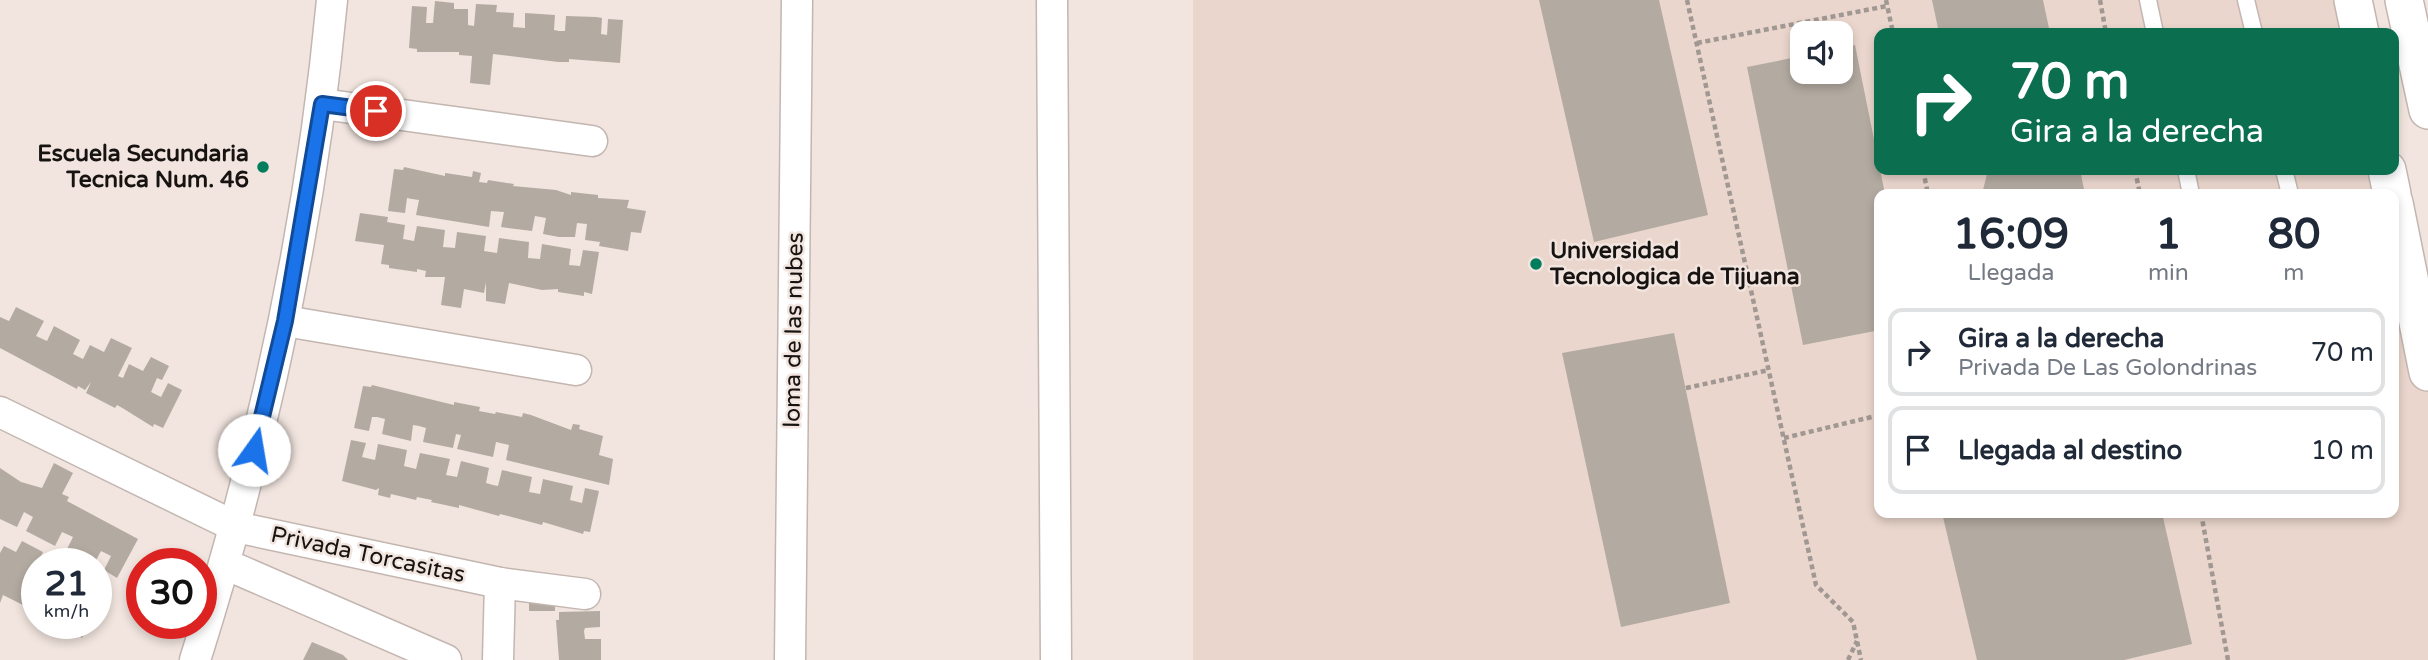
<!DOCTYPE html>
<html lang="es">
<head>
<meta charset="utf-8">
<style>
	:root { --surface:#fff; --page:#f6f6f7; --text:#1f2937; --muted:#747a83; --line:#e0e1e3 }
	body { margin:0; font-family:"Varela Round",sans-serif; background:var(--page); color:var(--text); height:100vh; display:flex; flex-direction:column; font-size:26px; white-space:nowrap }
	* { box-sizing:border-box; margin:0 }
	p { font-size:23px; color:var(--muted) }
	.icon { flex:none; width:38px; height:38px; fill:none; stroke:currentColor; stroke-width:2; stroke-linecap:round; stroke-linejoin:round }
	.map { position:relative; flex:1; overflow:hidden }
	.panel { position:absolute; left:1874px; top:189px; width:525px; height:329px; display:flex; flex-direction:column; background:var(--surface); border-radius:14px; box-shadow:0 4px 10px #0003 }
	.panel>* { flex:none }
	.banner { position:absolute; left:1874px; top:28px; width:525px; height:147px; border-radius:14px; box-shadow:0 4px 10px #0003; background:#0b6e4f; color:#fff; overflow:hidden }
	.tools { position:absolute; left:1790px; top:21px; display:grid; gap:14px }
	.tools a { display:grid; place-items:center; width:63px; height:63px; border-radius:14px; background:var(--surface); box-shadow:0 4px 10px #0003; font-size:35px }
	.speed { position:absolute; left:21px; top:548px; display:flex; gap:14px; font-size:35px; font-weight:700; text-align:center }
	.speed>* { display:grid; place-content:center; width:91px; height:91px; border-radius:50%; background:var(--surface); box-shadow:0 4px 10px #0003; line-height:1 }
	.speed small { font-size:18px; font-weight:400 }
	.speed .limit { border:10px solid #d22; background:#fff; color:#111 }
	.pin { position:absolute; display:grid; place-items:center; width:60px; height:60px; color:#fff; margin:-30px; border:4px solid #fff; border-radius:50%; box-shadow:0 2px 7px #0007 }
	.me { position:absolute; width:77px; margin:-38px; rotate:13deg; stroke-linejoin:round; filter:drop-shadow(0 0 5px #0008) }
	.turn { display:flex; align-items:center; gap:24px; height:147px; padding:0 21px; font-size:32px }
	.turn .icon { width:91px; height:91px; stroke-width:2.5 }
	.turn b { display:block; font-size:49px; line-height:60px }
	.eta { display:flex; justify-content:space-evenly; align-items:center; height:119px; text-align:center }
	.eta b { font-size:42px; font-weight:700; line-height:49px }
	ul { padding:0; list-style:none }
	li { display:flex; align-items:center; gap:21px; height:88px; margin:0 14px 10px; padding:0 7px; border:4px solid var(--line); border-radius:14px }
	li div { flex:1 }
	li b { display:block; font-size:26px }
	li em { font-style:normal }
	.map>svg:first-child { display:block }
	.built { fill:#ead6cc; fill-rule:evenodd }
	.building { fill:#b3aba1 }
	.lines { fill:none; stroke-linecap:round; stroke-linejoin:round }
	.service-casing { stroke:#c3b6b0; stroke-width:19 }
	.minor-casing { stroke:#c3b6b0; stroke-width:33 }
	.tertiary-casing { stroke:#c3b6b0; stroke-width:40 }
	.path { stroke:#a19793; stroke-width:4.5; stroke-dasharray:5 3.5; stroke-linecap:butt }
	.service { stroke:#fff; stroke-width:16 }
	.minor { stroke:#fff; stroke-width:30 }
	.tertiary { stroke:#fff; stroke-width:37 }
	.route-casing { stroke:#114b97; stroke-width:18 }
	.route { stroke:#1a73e8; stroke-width:12 }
	.poi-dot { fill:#007d5c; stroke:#f2e5df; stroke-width:2.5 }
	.labels { text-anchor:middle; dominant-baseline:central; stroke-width:5; stroke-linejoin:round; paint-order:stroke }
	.poi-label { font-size:23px; font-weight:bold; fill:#171311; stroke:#f2e5df; text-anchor:end }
	.street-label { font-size:23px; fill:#171311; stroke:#f2e5df }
</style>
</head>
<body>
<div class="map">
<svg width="2428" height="660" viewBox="0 0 2428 660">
	<rect width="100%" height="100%" fill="#f2e5df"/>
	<path class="built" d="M1193 0H2358L2365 33H1880V170H2394L2428 334V660H1193ZM1802 33H1841V72H1802ZM1880 194H2394V513H1880Z"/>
	<g class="building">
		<polygon points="1539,0 1659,0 1708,215 1594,242"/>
		<polygon points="1932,0 2043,0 2050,33 1939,33"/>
		<polygon points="435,1 454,3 454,9 468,9 468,25 474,26 476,4 497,5 496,12 514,13 513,27 525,28 525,13 555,15 554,30 559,31 565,31 566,16 596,17 602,18 601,34 607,35 608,19 623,20 620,63 569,59 569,62 558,62 493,54 490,85 470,83 472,56 459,55 459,52 417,52 417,49 409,48 412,6 427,7 426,23 433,23"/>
		<polygon points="1855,45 1885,194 1880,194 1880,330 1803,345 1747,67 1802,56 1802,72 1841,72 1841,48"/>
		<polygon points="404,167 445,176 445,173 472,177 473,171 481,173 479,182 487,183 488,180 514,184 513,186 556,190 571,195 571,192 598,195 598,198 629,200 627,208 646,211 641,233 631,232 628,251 599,246 600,242 585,240 587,224 577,223 575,237 559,237 543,234 546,218 535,216 532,231 501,227 504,212 491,211 489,227 416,215 419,200 412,199 407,198 405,213 388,211 394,169 403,170"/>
		<polygon points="1988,170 2080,170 2085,194 1982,194"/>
		<polygon points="360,213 388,217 387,222 405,225 403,239 414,241 417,226 445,230 443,247 455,248 457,232 486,236 484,251 497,253 499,238 529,242 528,258 540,259 542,244 571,249 569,265 580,266 583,250 599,252 592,294 584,292 584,296 558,292 558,289 542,290 509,283 505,304 486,301 486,282 484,293 464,289 461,308 441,305 445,277 425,277 426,271 417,269 417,272 389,268 389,265 381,264 384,245 355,241"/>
		<polygon points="16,307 44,321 36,336 47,341 54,326 80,340 73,354 83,359 90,345 104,352 111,338 132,348 118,376 123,378 129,364 143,371 151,357 169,366 162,380 157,378 151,392 161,397 168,383 182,390 163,428 154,424 153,427 124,409 117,405 115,408 86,393 91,382 85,390 78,386 77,389 0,348 0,317 9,321"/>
		<polygon points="1674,333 1730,603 1621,627 1562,353"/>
		<polygon points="372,385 454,405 454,402 480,407 479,411 495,414 496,412 522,417 523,413 531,415 571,430 573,424 580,425 579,429 603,436 599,455 613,459 609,485 506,460 509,445 496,442 493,457 457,449 461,435 456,434 453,448 423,442 426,428 419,426 413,425 411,441 382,434 385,419 377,417 372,417 369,431 354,428 363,386 371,387"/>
		<polygon points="351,440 366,443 362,457 375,460 378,444 407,450 404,466 416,469 420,453 450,459 446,475 457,477 461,461 489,468 486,483 493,485 498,486 502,470 532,477 529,492 540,494 543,479 573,486 570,500 582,503 585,488 599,491 590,532 584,531 583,534 543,522 542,525 500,514 499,516 459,505 459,508 431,502 432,500 417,497 416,500 391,494 390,498 378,495 379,488 376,490 342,481"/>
		<polygon points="54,463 73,473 62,494 69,497 67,501 138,539 117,578 104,570 111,556 101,551 94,564 91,564 66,551 73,537 62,532 55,546 26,531 33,517 24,512 17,527 0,519 0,468 21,482 42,488"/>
		<polygon points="1942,513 2162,513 2192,644 2124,660 1977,660"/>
		<polygon points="22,541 43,552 36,568 35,611 3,595 0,603 0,553 4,546 16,552"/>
		<polygon points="96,578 110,585 96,611"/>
		<polygon points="529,598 555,603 555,611 529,611"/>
		<polygon points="600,611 600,627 585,628 584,631 585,639 601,639 601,660 559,660 556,620 559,620 559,612"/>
		<polygon points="60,623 90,623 82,638"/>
		<polygon points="312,642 343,655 348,660 303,660"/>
	</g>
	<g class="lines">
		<defs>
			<g id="service">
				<polyline points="2148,0 2155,33"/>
				<polyline points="2246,0 2254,33"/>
				<polyline points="2186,170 2191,194"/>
				<polyline points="2284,170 2290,194"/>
			</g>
			<g id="minor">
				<polyline points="1052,0 1056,660"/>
				<polyline points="322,104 592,141"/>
				<polyline points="285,321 576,370"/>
				<polyline points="0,412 236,527 500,583 585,594"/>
				<polyline points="225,564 446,660"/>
				<path d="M195 660C263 445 311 224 332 0"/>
				<polyline points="498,660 500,583"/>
				<polyline points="790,660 797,0"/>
			</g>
			<g id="tertiary">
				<polyline points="2353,0 2360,33"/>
				<polyline points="2404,0 2428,110"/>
				<polyline points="2387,170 2392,194"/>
				<polyline points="2394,203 2428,372"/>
			</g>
		</defs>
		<use href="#service" class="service-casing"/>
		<use href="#minor" class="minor-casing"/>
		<use href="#tertiary" class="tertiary-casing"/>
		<g class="path">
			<polyline points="1687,0 1816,585 1853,622 1861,660"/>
			<polyline points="1886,0 1893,33"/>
			<polyline points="2100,0 2106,33"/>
			<polyline points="1697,43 1887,6"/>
			<polyline points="1923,170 1928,194"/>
			<polyline points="2135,170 2140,194"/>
			<polyline points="1686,388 1769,370"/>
			<polyline points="1784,438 1880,415"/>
			<polyline points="2201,513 2228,660"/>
			<polyline points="1848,660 1857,641"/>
		</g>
		<use href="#service" class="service"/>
		<use href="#minor" class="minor"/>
		<use href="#tertiary" class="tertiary"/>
	</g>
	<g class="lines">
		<defs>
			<polyline id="route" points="254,450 285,321 322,104 376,111"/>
		</defs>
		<use href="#route" class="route-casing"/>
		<use href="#route" class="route"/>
	</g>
	<g class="poi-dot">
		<circle cx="263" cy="167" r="7"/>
		<circle cx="1536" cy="264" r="7"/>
	</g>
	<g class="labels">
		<g class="poi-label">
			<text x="249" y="154">Escuela Secundaria<tspan x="249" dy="26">Tecnica Num. 46</tspan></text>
			<text x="1550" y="251" text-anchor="start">Universidad<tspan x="1550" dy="26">Tecnologica de Tijuana</tspan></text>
		</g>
		<g class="street-label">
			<text transform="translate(794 330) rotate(-89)">loma de las nubes</text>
			<text transform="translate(368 555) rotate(12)">Privada Torcasitas</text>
		</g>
	</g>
</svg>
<div class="tools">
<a><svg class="icon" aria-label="sound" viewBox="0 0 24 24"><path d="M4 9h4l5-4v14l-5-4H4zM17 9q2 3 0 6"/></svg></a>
</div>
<div class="speed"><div>21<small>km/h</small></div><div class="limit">30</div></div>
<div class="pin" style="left:376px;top:111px;background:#d93025"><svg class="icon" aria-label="arrive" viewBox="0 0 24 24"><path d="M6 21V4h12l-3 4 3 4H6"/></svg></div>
<svg class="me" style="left:254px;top:450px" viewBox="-20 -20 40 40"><circle r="19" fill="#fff"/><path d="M0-13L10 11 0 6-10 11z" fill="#1a73e8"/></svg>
<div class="banner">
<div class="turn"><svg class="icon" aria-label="right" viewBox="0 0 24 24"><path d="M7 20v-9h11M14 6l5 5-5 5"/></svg><div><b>70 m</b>Gira a la derecha</div></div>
</div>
<section class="panel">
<div class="eta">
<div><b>16:09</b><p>Llegada</p></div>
<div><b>1</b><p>min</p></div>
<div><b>80</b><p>m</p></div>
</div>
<ul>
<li><svg class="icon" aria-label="right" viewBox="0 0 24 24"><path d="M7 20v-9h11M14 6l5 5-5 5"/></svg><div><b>Gira a la derecha</b><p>Privada De Las Golondrinas</p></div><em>70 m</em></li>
<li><svg class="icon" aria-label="arrive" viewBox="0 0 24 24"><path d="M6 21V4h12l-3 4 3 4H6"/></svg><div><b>Llegada al destino</b></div><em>10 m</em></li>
</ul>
</section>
</div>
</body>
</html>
